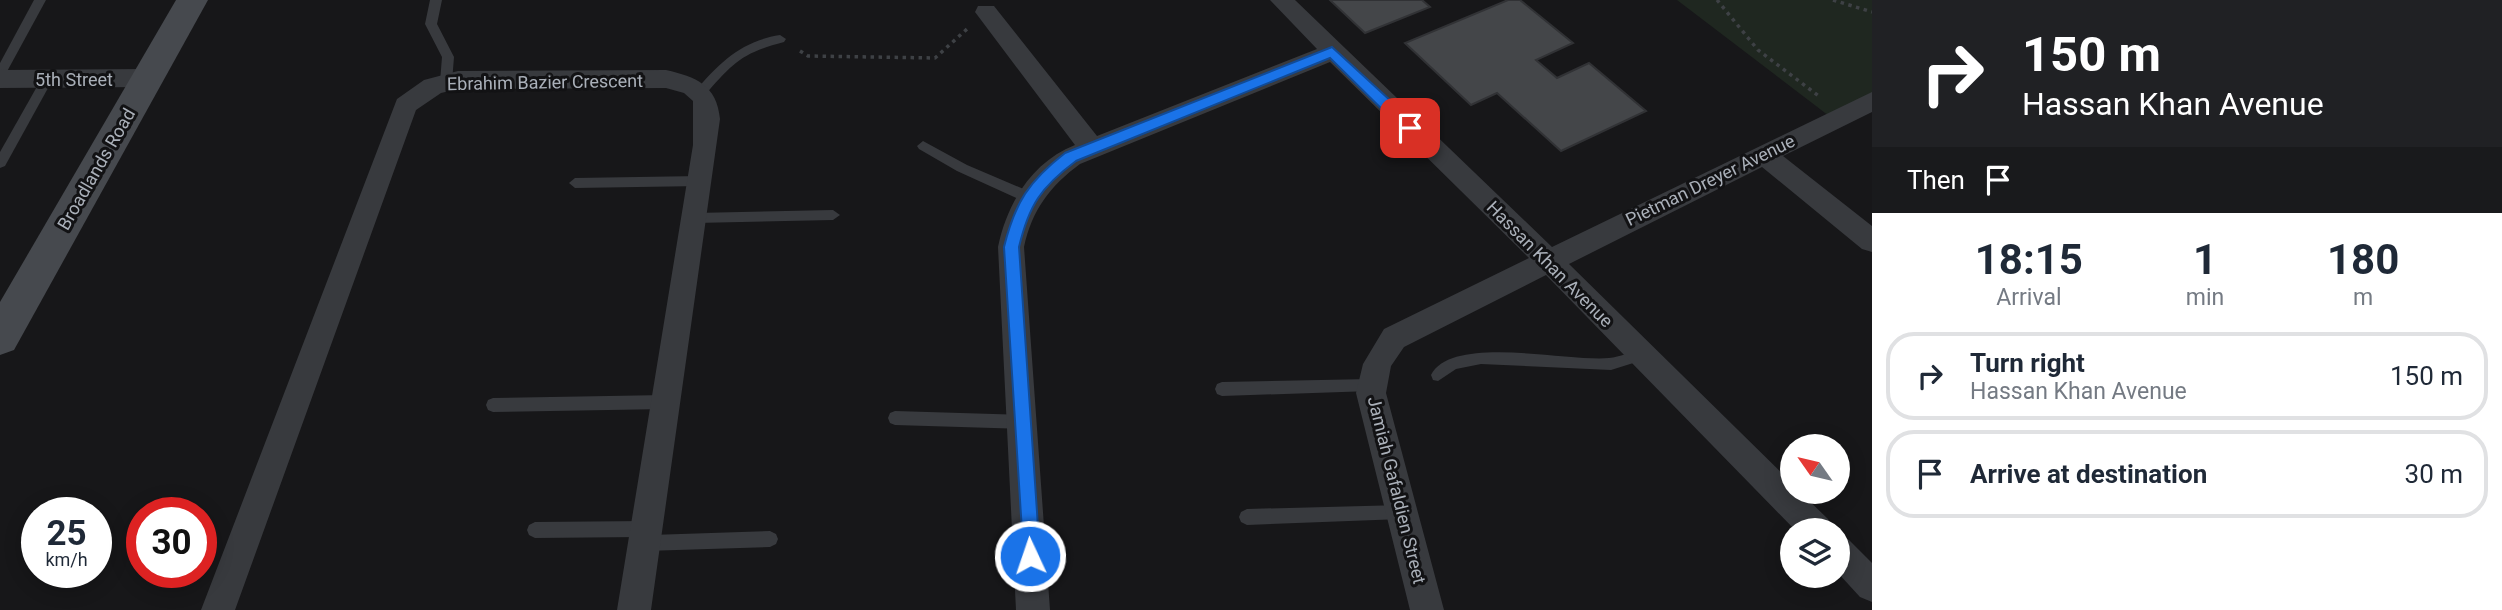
<!DOCTYPE html>
<html lang="en">
<head>
<meta charset="utf-8">
<style>
	:root { --surface:#fff; --page:#f6f6f7; --text:#1f2937; --muted:#747a83; --line:#e0e1e3 }
	body { margin:0; font-family:Roboto,sans-serif; background:var(--page); color:var(--text); height:100vh; display:flex; flex-direction:column; font-size:26px; white-space:nowrap }
	* { box-sizing:border-box; margin:0 }
	p { font-size:23px; color:var(--muted) }
	.icon { flex:none; width:38px; height:38px; fill:none; stroke:currentColor; stroke-width:2; stroke-linecap:round; stroke-linejoin:round }
	.map { position:relative; flex:1; overflow:hidden }
	.drawer { display:flex; flex-direction:column; background:var(--surface); width:630px }
	.drawer>* { flex:none }
	.guide { background:#202124; color:#fff; overflow:hidden }
	.needle { width:46px; rotate:304deg }
	.tools { position:absolute; left:1780px; top:434px; display:grid; gap:14px }
	.tools a { display:grid; place-items:center; width:70px; height:70px; border-radius:50%; background:var(--surface); box-shadow:0 4px 18px #0003; font-size:35px }
	.speed { position:absolute; left:21px; top:497px; display:flex; gap:14px; font-size:35px; font-weight:700; text-align:center }
	.speed>* { display:grid; place-content:center; width:91px; height:91px; border-radius:50%; background:var(--surface); box-shadow:0 4px 18px #0003; line-height:1 }
	.speed small { font-size:18px; font-weight:400 }
	.speed .limit { border:10px solid #d22; background:#fff; color:#111 }
	.pin { position:absolute; display:grid; place-items:center; width:60px; height:60px; color:#fff; margin:-30px; border-radius:14px; box-shadow:0 4px 10px #0006 }
	.me { position:absolute; width:77px; margin:-38px; rotate:357deg; stroke-linejoin:round; filter:drop-shadow(0 0 5px #0008) }
	.turn { display:flex; align-items:center; gap:24px; height:147px; padding:0 35px; font-size:32px }
	.turn .icon { width:91px; height:91px; stroke-width:2.5 }
	.turn b { display:block; font-size:49px; line-height:60px }
	.then { display:flex; align-items:center; height:66px; padding:0 35px; background:#0003; gap:14px; font-size:26px }
	.eta { display:flex; justify-content:space-evenly; align-items:center; height:119px; text-align:center }
	.eta b { font-size:42px; font-weight:700; line-height:49px }
	ul { padding:0; list-style:none }
	li { display:flex; align-items:center; gap:21px; height:88px; margin:0 14px 10px; padding:0 21px; border:4px solid var(--line); border-radius:28px }
	li div { flex:1 }
	li b { display:block; font-size:26px }
	li em { font-style:normal }
	main { display:flex; flex:1; min-height:0 }
	.map>svg:first-child { display:block }
	.green { fill:#1f2720 }
	.building { fill:#444649; stroke:#313235; stroke-width:2 }
	.lines { fill:none; stroke-linecap:round; stroke-linejoin:round }
	.path { stroke:#3e4145; stroke-width:3.5; stroke-dasharray:3.5 4.5; stroke-linecap:butt }
	.service { fill:#383a3e; fill-rule:evenodd }
	.minor { fill:#383a3e; fill-rule:evenodd }
	.secondary { fill:#46494e; fill-rule:evenodd }
	.route { fill:#1a73e8; stroke:#114b97; stroke-width:2 }
	.labels { text-anchor:middle; dominant-baseline:central; stroke-width:6; stroke-linejoin:round; paint-order:stroke }
	.street-label { font-size:18px; fill:#aab0b9; stroke:#121214 }
</style>
</head>
<body>
<main>
<div class="map">
<svg width="1872" height="610" viewBox="0 0 1872 610">
	<rect width="100%" height="100%" fill="#171719"/>
	<polygon class="green" points="1677,0 1872,0 1872,100 1833,119"/>
	<g class="building">
		<polygon points="1330,0 1422,0 1430,7 1365,33"/>
		<polygon points="1508,0 1520,0 1573,43 1536,60 1557,78 1589,63 1646,111 1561,151 1497,93 1471,105 1405,43"/>
	</g>
	<g class="lines">
		<g class="path">
			<polyline points="1717,0 1758,50 1820,97"/>
			<polyline points="1833,0 1872,12"/>
			<polyline points="800,51 808,56 935,58 967,29"/>
		</g>
		<g class="service">
			<polygon points="34,0 46,0 4,77 0,78 0,63"/>
			<polygon points="430,0 442,0 437,24 454,57 452,82 446,86 440,82 442,57 425,24"/>
			<path d="M780 35 786 39 784 42C741 53 733 63 704 96H696L694 93 696 90C720 62 742 41 780 35Z"/>
			<polygon points="47,75 53,79 5,166 0,168 0,152 43,76"/>
			<polygon points="923,141 967,165 1033,193 1035,197 1033,201 1023,201 957,171 919,149 917,146"/>
			<polygon points="701,176 707,181 701,186 575,188 569,183 575,178"/>
			<polygon points="833,210 840,215 833,220 695,223 688,218 695,213"/>
			<path d="M1641 349 1646 351 1648 355 1646 359 1611 370 1481 364 1456 369 1438 381 1433 380 1431 375C1452 334 1568 362 1609 358 1620 357 1631 352 1641 349Z"/>
			<polygon points="1371,379 1376,380 1378,385 1376,390 1371,391 1222,396 1217,394 1215,389 1217,384 1222,382"/>
			<polygon points="666,395 671,397 673,402 671,407 666,409 493,412 488,410 486,405 488,400 493,398"/>
			<polygon points="895,411 1023,415 1028,417 1031,422 1028,427 1023,429 895,425 890,423 888,418 890,413"/>
			<polygon points="1402,505 1408,507 1410,512 1408,517 1402,519 1247,525 1241,522 1239,517 1241,512 1247,509"/>
			<polygon points="647,521 653,524 655,529 651,535 770,531 776,534 778,539 776,544 770,547 645,551 639,548 637,543 641,537 535,538 529,535 527,530 529,525 535,522"/>
		</g>
		<g class="minor">
			<path d="M1270 0H1295L1552 247 1872 92V112L1783 156 1872 226V252L1862 249 1762 167 1569 264 1792 483V492H1800L1828 519 1833 530H1795L1546 275 1404 347 1391 366 1386 393 1444 610H1410L1356 393 1363 364 1384 329 1529 258 1330 62 1080 164C1050 186 1032 210 1024 247L1050 610H1016L998 247C1007 203 1032 162 1075 145L975 12 978 6H994L1097 136 1317 49Z"/>
			<polygon points="148,69 156,72 160,78 156,84 148,87 0,88 0,70"/>
			<path d="M666 70C696 77 717 85 720 119L651 610H617L693 145V101L684 93 666 88 458 89 441 93 416 110 235 610H201L397 99 424 80 458 71Z"/>
			<polygon points="1838,535 1849,540 1872,563 1872,602 1860,597 1838,573"/>
		</g>
		<polygon class="secondary" points="176,0 208,0 14,350 0,355 0,302"/>
	</g>
	<path class="route" d="M1332 47 1416 124V132H1405L1330 58 1076 161C1041 187 1029 205 1019 247L1040 556 1037 563 1030 565 1024 563 1004 247C1015 202 1029 181 1065 153Z"/>
	<g class="labels">
		<g class="street-label">
			<text x="74" y="79">5th Street</text>
			<text transform="translate(545 82) rotate(-1)">Ebrahim Bazier Crescent</text>
			<text transform="translate(96 169) rotate(-60)">Broadlands Road</text>
			<text transform="translate(1710 180) rotate(-26)">Pietman Dreyer Avenue</text>
			<text transform="translate(1550 264) rotate(45)">Hassan Khan Avenue</text>
			<text transform="translate(1397 490) rotate(76)">Jamiah Gafaldien Street</text>
		</g>
	</g>
</svg>
<div class="tools">
<a><svg class="needle" viewBox="-14 -14 28 28"><path d="M0-13l5 13h-10z" fill="#e53935"/><path d="M0 13l5-13h-10z" fill="#747a83"/></svg></a>
<a><svg class="icon" aria-label="layers" viewBox="0 0 24 24"><path d="M12 4l9 5-9 5-9-5zM3 14l9 5 9-5"/></svg></a>
</div>
<div class="speed"><div>25<small>km/h</small></div><div class="limit">30</div></div>
<div class="pin" style="left:1410px;top:128px;background:#d93025"><svg class="icon" aria-label="arrive" viewBox="0 0 24 24"><path d="M6 21V4h12l-3 4 3 4H6"/></svg></div>
<svg class="me" style="left:1030px;top:556px" viewBox="-20 -20 40 40"><circle r="17" fill="#1a73e8" stroke="#fff" stroke-width="3"/><path d="M0-11L8 9 0 5-8 9z" fill="#fff"/></svg>
</div>
<section class="drawer">
<div class="guide">
<div class="turn"><svg class="icon" aria-label="right" viewBox="0 0 24 24"><path d="M7 20v-9h11M14 6l5 5-5 5"/></svg><div><b>150 m</b>Hassan Khan Avenue</div></div>
<div class="then">Then<svg class="icon" aria-label="arrive" viewBox="0 0 24 24"><path d="M6 21V4h12l-3 4 3 4H6"/></svg></div>
</div>
<div class="eta">
<div><b>18:15</b><p>Arrival</p></div>
<div><b>1</b><p>min</p></div>
<div><b>180</b><p>m</p></div>
</div>
<ul>
<li><svg class="icon" aria-label="right" viewBox="0 0 24 24"><path d="M7 20v-9h11M14 6l5 5-5 5"/></svg><div><b>Turn right</b><p>Hassan Khan Avenue</p></div><em>150 m</em></li>
<li><svg class="icon" aria-label="arrive" viewBox="0 0 24 24"><path d="M6 21V4h12l-3 4 3 4H6"/></svg><div><b>Arrive at destination</b></div><em>30 m</em></li>
</ul>
</section>
</main>
</body>
</html>
